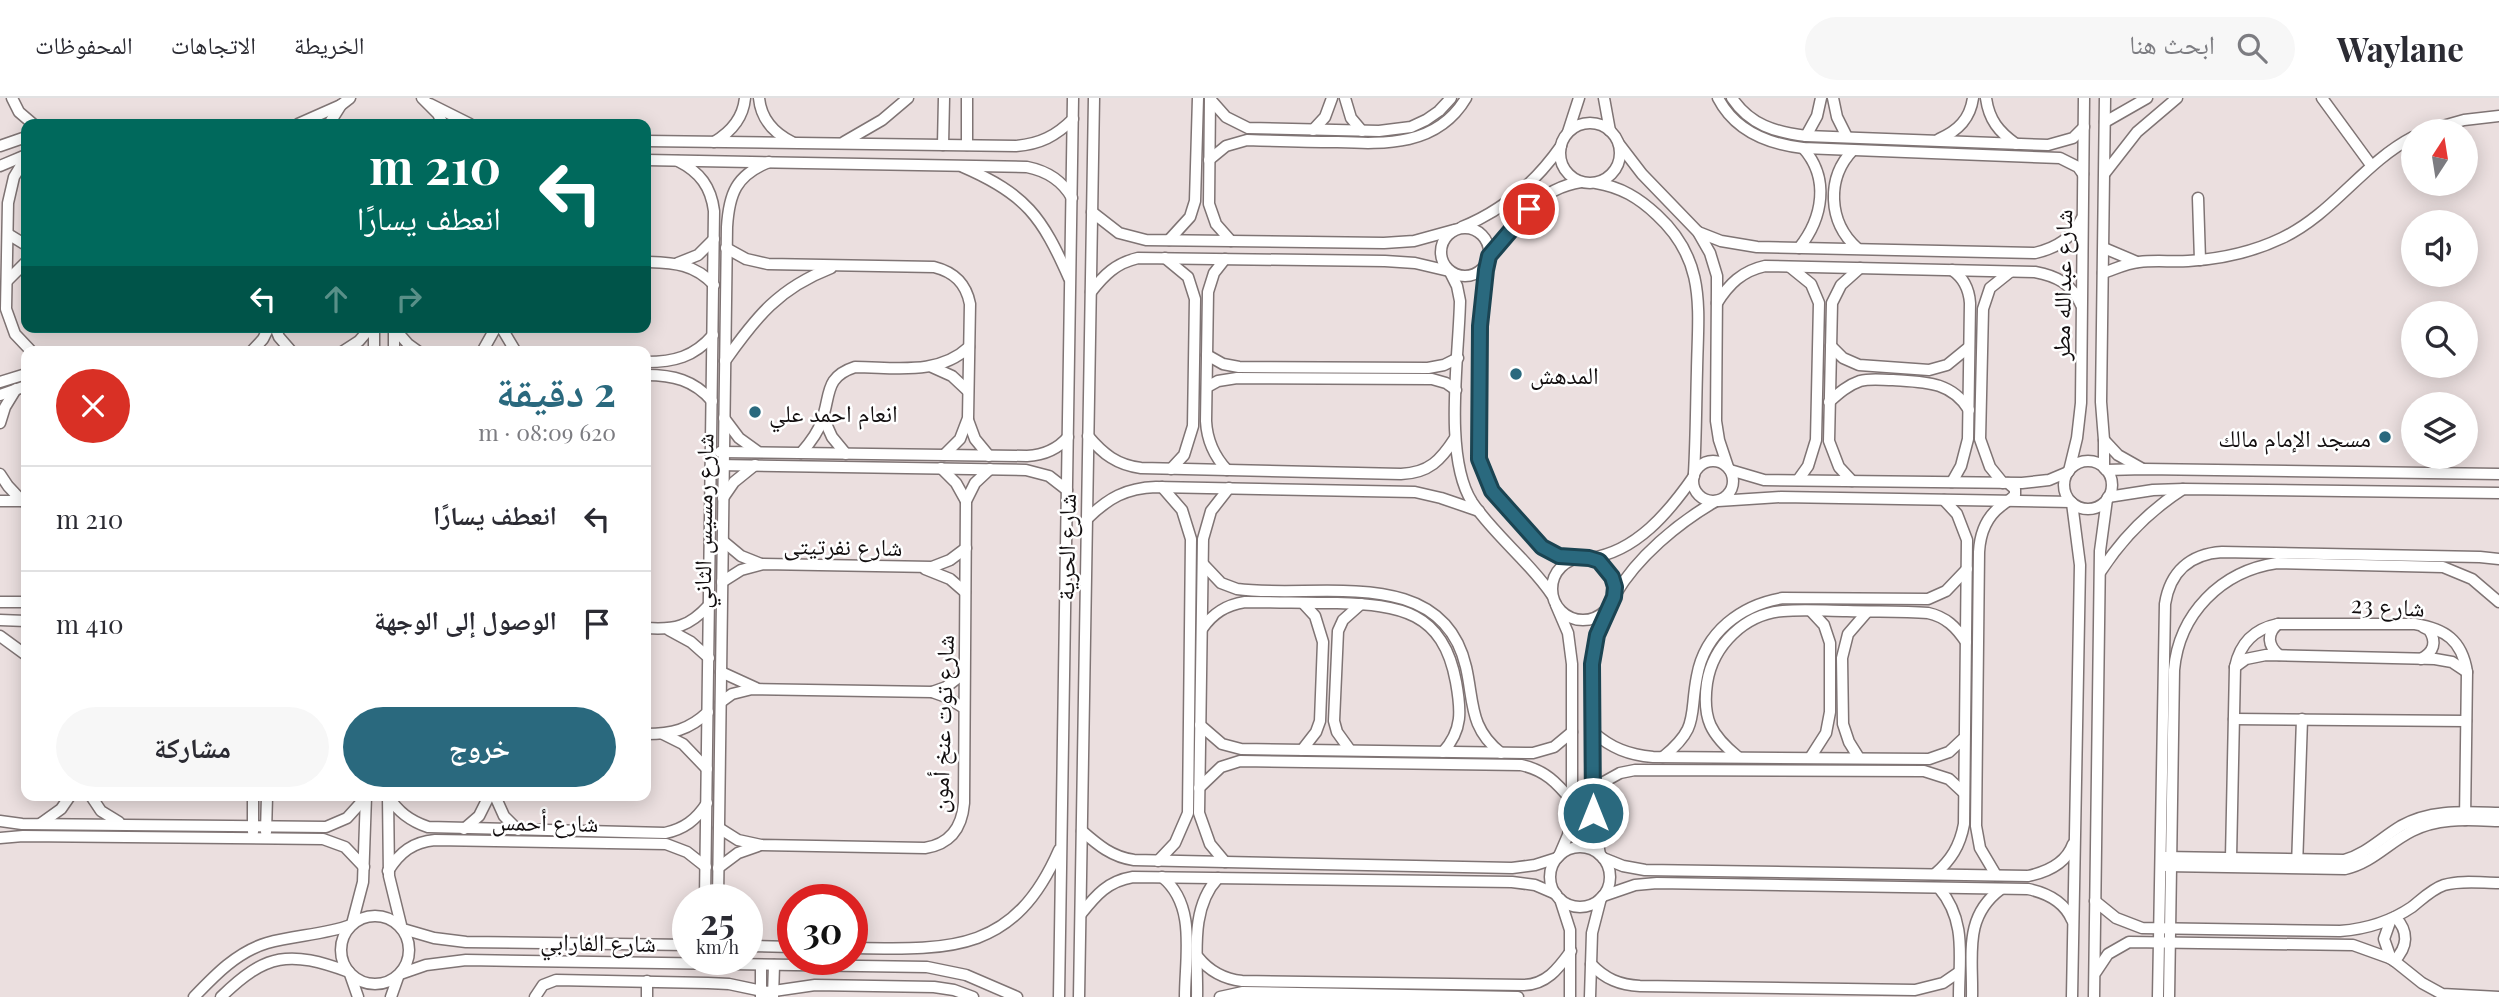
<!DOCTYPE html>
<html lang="ar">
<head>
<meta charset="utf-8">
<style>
	:root { --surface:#fff; --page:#f7f7f7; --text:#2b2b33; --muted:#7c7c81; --line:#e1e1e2; --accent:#2a697e }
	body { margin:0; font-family:"Playfair Display","Noto Naskh Arabic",serif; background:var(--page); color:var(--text); direction:rtl; height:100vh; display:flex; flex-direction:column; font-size:26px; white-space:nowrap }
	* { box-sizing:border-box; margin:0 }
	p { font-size:23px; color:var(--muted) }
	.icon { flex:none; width:38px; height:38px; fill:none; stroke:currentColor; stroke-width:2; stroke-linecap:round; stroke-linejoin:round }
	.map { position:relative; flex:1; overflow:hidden; direction:ltr }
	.details { position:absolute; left:21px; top:248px; width:630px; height:455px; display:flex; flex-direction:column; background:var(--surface); border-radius:14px; box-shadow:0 4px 18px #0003; direction:rtl }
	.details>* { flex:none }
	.hud { position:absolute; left:21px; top:21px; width:630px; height:214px; border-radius:14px; box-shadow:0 4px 18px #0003; direction:rtl; background:#00695c; color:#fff; overflow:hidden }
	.needle { width:46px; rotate:12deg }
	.buttons { position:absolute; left:2401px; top:21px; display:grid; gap:14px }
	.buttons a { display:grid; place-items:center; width:77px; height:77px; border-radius:50%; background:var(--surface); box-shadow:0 4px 18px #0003; font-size:35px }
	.speed { position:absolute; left:672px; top:786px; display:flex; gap:14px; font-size:35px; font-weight:700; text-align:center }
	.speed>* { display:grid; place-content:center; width:91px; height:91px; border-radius:50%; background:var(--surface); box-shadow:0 4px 18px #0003; line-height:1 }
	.speed small { font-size:18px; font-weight:400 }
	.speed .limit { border:10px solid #d22; background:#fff; color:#111 }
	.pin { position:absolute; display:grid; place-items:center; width:60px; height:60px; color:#fff; margin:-30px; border:4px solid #fff; border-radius:50%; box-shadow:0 2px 7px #0007 }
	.me { position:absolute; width:77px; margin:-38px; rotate:0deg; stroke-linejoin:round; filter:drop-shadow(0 0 5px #0008) }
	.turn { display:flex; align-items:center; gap:24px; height:147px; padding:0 35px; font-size:32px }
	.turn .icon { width:91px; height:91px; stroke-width:2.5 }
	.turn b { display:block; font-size:49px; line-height:60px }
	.lanes { display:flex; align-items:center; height:66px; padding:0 35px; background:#0003; justify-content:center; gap:35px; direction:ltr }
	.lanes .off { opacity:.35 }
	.round { display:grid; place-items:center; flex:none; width:74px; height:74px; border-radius:37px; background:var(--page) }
	.overview { display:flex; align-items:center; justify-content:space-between; height:119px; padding:0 35px }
	h1 { font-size:42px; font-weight:700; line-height:52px; color:var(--accent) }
	.action { display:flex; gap:14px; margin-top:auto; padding:14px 35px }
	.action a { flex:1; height:80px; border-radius:42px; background:var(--accent); color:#fff; font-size:28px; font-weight:700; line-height:80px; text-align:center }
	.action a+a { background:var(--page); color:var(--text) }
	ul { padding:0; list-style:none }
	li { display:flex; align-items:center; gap:21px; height:105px; padding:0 35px; border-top:2px solid var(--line) }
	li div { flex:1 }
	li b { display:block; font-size:26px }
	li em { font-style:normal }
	header { display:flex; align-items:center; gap:42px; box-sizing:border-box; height:98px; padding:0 35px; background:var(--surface); border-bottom:2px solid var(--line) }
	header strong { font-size:33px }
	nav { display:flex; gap:38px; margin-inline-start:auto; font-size:24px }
	.search { width:490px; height:63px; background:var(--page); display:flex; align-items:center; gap:18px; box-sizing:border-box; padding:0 24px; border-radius:38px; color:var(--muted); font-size:26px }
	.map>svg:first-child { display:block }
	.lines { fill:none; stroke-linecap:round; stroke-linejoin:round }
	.minor-casing { stroke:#7f7474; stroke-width:13 }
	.minor { stroke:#fff; stroke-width:10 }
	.route-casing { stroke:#1b4452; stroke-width:18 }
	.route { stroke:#2a697e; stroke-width:12 }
	.poi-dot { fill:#2a697e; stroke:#fff; stroke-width:2.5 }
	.labels { text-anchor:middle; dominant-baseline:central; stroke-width:5; stroke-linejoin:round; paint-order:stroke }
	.street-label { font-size:24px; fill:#120e0f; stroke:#fff }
	.poi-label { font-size:24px; fill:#120e0f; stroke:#fff; text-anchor:start }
</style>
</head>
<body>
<header>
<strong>Waylane</strong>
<div class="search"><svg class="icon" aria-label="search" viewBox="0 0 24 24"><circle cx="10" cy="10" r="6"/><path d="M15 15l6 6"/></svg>ابحث هنا</div>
<nav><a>الخريطة</a><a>الاتجاهات</a><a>المحفوظات</a></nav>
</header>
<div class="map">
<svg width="2499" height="899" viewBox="0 0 2499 899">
	<rect width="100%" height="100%" fill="#ebdfdf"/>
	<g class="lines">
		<defs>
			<g id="minor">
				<polyline points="12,0 19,14 33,26"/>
				<polyline points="422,0 438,16 443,26"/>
				<path d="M759 0C761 21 774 35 792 44"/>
				<polyline points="1210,0 1209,106 1216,126 1231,143"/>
				<polyline points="1345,0 1351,20 1362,33"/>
				<polyline points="1604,0 1610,33"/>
				<path d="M1718 0C1735 33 1768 46 1803 50L2060 60 2078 69 2083 76"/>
				<path d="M1732 0C1750 27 1775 34 1806 38L2048 47 2073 40 2084 29"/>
				<polyline points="1833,0 1837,19 1847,39"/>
				<path d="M1986 0C1989 22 1999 34 2016 46"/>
				<polyline points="2322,0 2371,67"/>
				<polyline points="1210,1 1226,19 1248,30 1379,33 1411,29 1426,22 1439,13 1451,0"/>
				<polyline points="430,6 470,26"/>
				<polyline points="2105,24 2147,0"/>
				<circle cx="1590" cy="55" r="30"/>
				<polyline points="298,26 341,7"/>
				<polyline points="329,26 341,7 350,0"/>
				<polyline points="1313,32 1325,19 1332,0"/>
				<polyline points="2425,33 2464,22 2499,18"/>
				<polyline points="1568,34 1579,0"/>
				<polyline points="1806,38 1817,18 1821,0"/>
				<path d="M1939 41C1958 33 1970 21 1973 0"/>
				<path d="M646 43 1016 48C1040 46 1056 38 1073 21"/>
				<path d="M714 44C731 34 743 21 745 0"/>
				<polyline points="844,44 882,22 908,0"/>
				<polyline points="1619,46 1642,76 1698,134 1710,155 1717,178 1717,191 1716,323 1719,342 1728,369"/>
				<polyline points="943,47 944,0"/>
				<polyline points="967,47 967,0"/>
				<polyline points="0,48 26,39"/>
				<path d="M1853 52C1826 80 1828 124 1857 150"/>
				<polyline points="26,59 14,79 8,105 6,211 15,236 32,254"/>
				<path d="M646 62 1027 69C1047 73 1062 82 1072 100"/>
				<path d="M1209 62 1226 48 1247 42C1276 43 1305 44 1335 44 1384 46 1437 49 1466 0"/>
				<path d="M678 63C700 74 711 89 714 113L705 802"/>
				<polyline points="0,68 26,57"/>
				<path d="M963 69C1026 96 1042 119 1069 180"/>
				<polyline points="2105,75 2137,34 2177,0"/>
				<path d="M1596 85C1621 89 1639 100 1657 117 1707 163 1698 211 1697 272 1696 307 1696 341 1694 375"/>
				<polyline points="2198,100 2200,162"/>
				<polyline points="1092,114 1119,135 1146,142 1384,145 1414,143 1454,132"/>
				<path d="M1462 129C1504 112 1535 85 1561 48"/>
				<circle cx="1465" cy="154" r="24"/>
				<path d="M1698 134 1721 143 1757 149 2035 155C2057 150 2072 140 2082 120"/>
				<polyline points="8,136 26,147"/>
				<polyline points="1169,142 1190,119 1195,103 1198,0"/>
				<path d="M726 150 746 161 768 166 934 169C954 174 966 185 970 206L968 320 960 341 944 357"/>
				<path d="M1799 150C1823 120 1830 80 1803 50"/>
				<polyline points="2104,150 2137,164"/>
				<path d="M1489 158C1513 126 1539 90 1581 84"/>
				<polyline points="1165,160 1188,179 1195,201 1193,328 1184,357 1171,371"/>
				<path d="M1225 161 1214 175 1208 194 1206 323C1207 343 1214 358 1227 372"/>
				<polyline points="1488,161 1480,228 1478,338 1482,372 1498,402 1542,449 1559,458 1579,460"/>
				<path d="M646 164C673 165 694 165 714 187"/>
				<polyline points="678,165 698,157 714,141"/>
				<polyline points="1790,169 1811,186 1819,205 1816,342 1808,368 1798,382"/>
				<path d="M1450 174 1457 188 1460 203C1459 258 1443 358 1472 404 1494 437 1529 463 1552 497"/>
				<path d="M2103 175C2115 171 2127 165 2139 164 2155 162 2172 164 2188 163 2220 161 2253 154 2282 140 2333 116 2363 65 2413 39"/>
				<polyline points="7,183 26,164"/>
				<path d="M1091 194C1104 177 1116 165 1138 160L1385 163 1415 165 1449 173"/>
				<path d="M1717 205C1729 186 1742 173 1765 168L2035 174C2057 178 2072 186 2081 207"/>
				<polyline points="275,229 279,239 292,254"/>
				<polyline points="501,229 516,254"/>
				<polyline points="394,230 408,246 419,254"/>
				<polyline points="1831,248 1843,260 1859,267 1929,272 1947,267 1969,249"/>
				<polyline points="251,254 263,241 269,229"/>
				<polyline points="342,254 359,243 371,229"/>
				<polyline points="374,254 374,229"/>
				<polyline points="394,254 394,229"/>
				<polyline points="482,254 496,229"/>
				<polyline points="1207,257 1223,266 1239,269 1428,270 1444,267 1458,260"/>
				<path d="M725 263C756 219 779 190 831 170"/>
				<path d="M646 264C674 264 694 259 713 237"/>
				<polyline points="932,269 952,278 968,293"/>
				<path d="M646 277C673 277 694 282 712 303"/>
				<polyline points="0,284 26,276"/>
				<polyline points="1207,289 1218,283 1237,280 1432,281 1446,285 1456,292"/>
				<polyline points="0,297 26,288"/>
				<path d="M1829 304C1839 295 1848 287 1860 283 1871 280 1882 282 1893 282 1924 284 1951 283 1969 312"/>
				<polyline points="823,319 832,339 846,356"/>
				<polyline points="724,320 739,340 757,353"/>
				<polyline points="968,322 975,341 989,358"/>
				<polyline points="0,325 5,309 16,291"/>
				<path d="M1088 338C1103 356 1117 367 1141 370L1401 376C1429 375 1441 362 1455 340"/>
				<polyline points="2104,342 2118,357 2141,370"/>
				<path d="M720 354 1027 358C1044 357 1057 352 1068 339"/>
				<path d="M801 355C810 345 818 335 822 322 831 297 824 279 855 269 895 269 938 278 969 249"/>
				<circle cx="1713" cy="383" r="20"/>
				<circle cx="2088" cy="387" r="24"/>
				<polyline points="717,367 1026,372 1049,378 1067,392"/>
				<polyline points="941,370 956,385 966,403"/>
				<polyline points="2104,370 2104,342 2101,304 2105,0"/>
				<polyline points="1730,372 1764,382 2022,385 2049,382 2068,374"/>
				<polyline points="2106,372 2144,371 2499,376"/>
				<polyline points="2069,373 2077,340 2081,305 2084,0"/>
				<polyline points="0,376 8,388 22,403"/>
				<polyline points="1852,383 1839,369 1829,343 1832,205 1841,187 1860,170"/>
				<path d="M1952 384 1961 368 1968 341 1970 205C1969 191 1964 180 1952 172"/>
				<polyline points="2003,385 1990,369 1980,341 1983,211 1990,190 2010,174"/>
				<polyline points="2108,399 2153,392 2184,391 2499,395"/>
				<polyline points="723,400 734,384 755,367"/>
				<polyline points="0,403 25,403"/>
				<polyline points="1718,403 1781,399 2071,404"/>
				<polyline points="2072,405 2080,467 2072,899"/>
				<path d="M1087 421C1108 400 1126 390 1156 389L1415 394 1441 400 1479 413"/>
				<polyline points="723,443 741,458 761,466"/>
				<circle cx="1583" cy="491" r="31"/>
				<path d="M1590 460C1636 454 1669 414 1694 378"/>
				<path d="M1203 466 1221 485 1237 491C1315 502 1442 464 1466 569 1474 604 1469 630 1501 655"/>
				<polyline points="925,471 950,481 965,494"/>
				<path d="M2101 473C2123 439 2149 413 2183 391"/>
				<polyline points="722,484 741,472 763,466 932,469 950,462 966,450"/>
				<path d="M1615 497C1637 459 1678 425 1716 403"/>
				<polyline points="0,504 26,504"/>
				<polyline points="1556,507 1568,535 1572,566 1572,714 1568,737 1559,758"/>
				<polyline points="0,522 26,523"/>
				<path d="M2278 526C2266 536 2268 548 2279 557"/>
				<path d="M646 530C675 532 689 529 709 507"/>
				<path d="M1202 531C1213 515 1226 507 1245 504 1276 504 1306 505 1337 505 1400 507 1443 513 1456 584 1461 612 1463 632 1443 654"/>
				<polyline points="669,532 691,544 709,560"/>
				<polyline points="0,538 26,557"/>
				<path d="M2421 561C2434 554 2437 544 2429 532L2423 529"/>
				<polyline points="2235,569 2246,561 2266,557 2435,561 2452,564 2467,574"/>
				<polyline points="721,574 756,590"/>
				<polyline points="932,594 946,589 964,575"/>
				<polyline points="721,604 732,596 752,591 932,594 946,599 964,610"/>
				<polyline points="2234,621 2466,623"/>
				<polyline points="1200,627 1222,646 1241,651 1533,655 1554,649 1572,634"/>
				<path d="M1593 634C1611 650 1629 657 1653 659L1929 661 1949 654 1964 640"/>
				<path d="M646 636C672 636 689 632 708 614"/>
				<polyline points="663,636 683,646 707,671"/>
				<polyline points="1302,652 1316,634 1320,623 1323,544 1315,518 1303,505"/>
				<polyline points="1350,652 1337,634 1334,623 1338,533 1343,522 1361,506"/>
				<path d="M1663 659C1700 629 1689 618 1697 578 1705 534 1741 507 1783 500L1928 501 1946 493 1967 471"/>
				<path d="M1738 659C1711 637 1702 621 1707 585 1713 547 1745 516 1783 513 1804 511 1826 513 1847 513 1874 514 1901 513 1928 515 1946 519 1956 529 1966 544"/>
				<polyline points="1810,660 1826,635 1830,614 1830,545 1824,527 1811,513"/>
				<polyline points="1859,660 1849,644 1843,626 1842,560 1848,536 1867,514"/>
				<path d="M1199 690 1221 669 1240 663 1521 667C1545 672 1557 685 1572 703"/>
				<polyline points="1593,690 1620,675 1635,672 1924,673 1949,681 1963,694"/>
				<polyline points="91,698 101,713 119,724"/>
				<path d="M388 698C398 714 410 723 428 729L665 735C684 731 696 722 707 705"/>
				<polyline points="388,698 389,778 401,827"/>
				<polyline points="495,698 504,718 518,732"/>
				<polyline points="0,723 22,726 326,729 347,720 366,699"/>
				<polyline points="40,726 61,711 70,698"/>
				<path d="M719 730 738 742 761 747 925 750C951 746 962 729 964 705L966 403 975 385 990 371"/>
				<polyline points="464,731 479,718 489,698"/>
				<path d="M1082 733C1098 747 1112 759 1134 762L1512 770 1535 767 1557 760"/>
				<polyline points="253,734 253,698"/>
				<polyline points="266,734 267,698"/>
				<polyline points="0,740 23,738 323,741 345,749 364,769"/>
				<circle cx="1580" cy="779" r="30"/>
				<polyline points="1600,757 1593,715 1592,566 1597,537 1609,509"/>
				<path d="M2164 759 2344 762C2366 756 2381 740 2401 728 2431 711 2465 714 2499 715"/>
				<path d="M1603 760 1623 768 1645 772 2028 778C2047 774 2066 766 2073 746"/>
				<path d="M2231 760 2235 569C2240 545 2254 531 2278 526H2415C2445 531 2462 542 2467 574L2465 722"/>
				<polyline points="1158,763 1175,745 1188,715 1191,441 1182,412 1162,389"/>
				<polyline points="1225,764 1210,746 1199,715 1203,441 1211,413 1229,390"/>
				<path d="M2166 768 2345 771C2372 765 2388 745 2412 733 2439 719 2470 722 2499 723"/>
				<polyline points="2297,769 2302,621"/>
				<polyline points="718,770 738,755 758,748"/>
				<path d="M388 773C400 754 413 744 435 742L666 746 687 754 706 769"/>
				<path d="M1935 776C1951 762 1960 748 1964 726L1967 442 1957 416 1944 402"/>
				<path d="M1996 777 1980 750 1976 728 1979 454C1980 436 1985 420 2001 408 2006 404 2010 402 2015 397V391L2008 385"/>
				<path d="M1162 779C1197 807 1185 859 1185 899"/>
				<path d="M1939 790C1967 823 1959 859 1959 899"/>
				<path d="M1603 798 1635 787 1657 785 2028 791C2047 795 2064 803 2072 822"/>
				<polyline points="1560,801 1570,832 1570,899"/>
				<path d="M718 802 727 129C729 96 736 77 769 64"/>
				<path d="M2095 803 2116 820 2142 830 2340 833C2367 831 2390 824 2412 809 2422 801 2432 791 2444 787 2461 782 2482 785 2499 785"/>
				<path d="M1081 816C1096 797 1108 783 1133 779L1512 784 1535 787 1556 796"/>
				<circle cx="375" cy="852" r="34"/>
				<polyline points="2391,821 2384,841 2391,861"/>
				<polyline points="352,826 363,784 366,698"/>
				<polyline points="403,831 434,840 466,844 688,847"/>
				<polyline points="747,848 793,849"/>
				<path d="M852 850C951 852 1014 855 1059 752"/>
				<path d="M1198 859C1210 874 1224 881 1242 883L1523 887C1546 887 1558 871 1571 853"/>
				<path d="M2394 863C2408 849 2409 833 2395 819"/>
				<path d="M1591 866C1605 881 1620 887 1640 888L1915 892 1943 885 1959 874"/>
				<polyline points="2096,874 2108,856 2129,844 2353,847 2392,861 2422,885 2442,896 2499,899"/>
				<polyline points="350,876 358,899"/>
				<polyline points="400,876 426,867 466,862 927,869 966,877 1017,899"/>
				<path d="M194 899C215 877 237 854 267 845 295 837 323 837 351 827"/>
				<path d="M221 899C266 855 289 852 349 874"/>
				<polyline points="391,899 398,879"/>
				<polyline points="535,899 543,887 556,882 708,885 729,886 767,894 815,887 934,889 954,892 973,899"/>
				<polyline points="647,899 647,883"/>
				<polyline points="761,899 761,867"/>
				<polyline points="773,899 774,867"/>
				<polyline points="1059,899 1073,0"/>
				<polyline points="1079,899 1094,0"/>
				<path d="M1197 899C1198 860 1189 811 1218 780"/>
				<polyline points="1220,899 1243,894 1518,899"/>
				<polyline points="1590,899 1592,835 1601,800"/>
				<path d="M1972 899C1973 857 1963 819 2001 791"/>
				<polyline points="2094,899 2100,453 2107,401"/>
				<path d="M2158 899 2165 506C2170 474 2190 456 2222 454L2480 459 2499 461"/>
				<path d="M2169 899 2174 572C2179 516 2221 473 2277 465L2443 469 2472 481 2499 504"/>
			</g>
		</defs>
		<use href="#minor" class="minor-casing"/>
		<use href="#minor" class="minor"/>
	</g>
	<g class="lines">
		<defs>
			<polyline id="route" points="1529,111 1489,158 1486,172 1480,228 1479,361 1492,393 1542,449 1559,458 1589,460 1599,463 1612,479 1615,489 1614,499 1597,537 1592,566 1593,715"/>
		</defs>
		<use href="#route" class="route-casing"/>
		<use href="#route" class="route"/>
	</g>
	<g class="poi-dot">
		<circle cx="1516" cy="276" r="7"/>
		<circle cx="755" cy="314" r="7"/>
		<circle cx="2385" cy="339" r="7"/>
	</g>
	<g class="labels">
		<g class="street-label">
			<text transform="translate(2061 187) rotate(-89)">شارع عبدالله مطر</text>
			<text transform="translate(702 423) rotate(-89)">شارع رمسيس الثاني</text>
			<text transform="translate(843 447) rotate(1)">شارع نفرتيتى</text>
			<text transform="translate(1065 449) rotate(-89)">شارع الحرية</text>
			<text transform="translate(2388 507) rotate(3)">شارع 23</text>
			<text transform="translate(941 626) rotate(-88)">شارع توت عنخ أمون</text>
			<text transform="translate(545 723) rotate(1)">شارع أحمس</text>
			<text transform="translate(598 843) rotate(1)">شارع الفارابي</text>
		</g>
		<g class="poi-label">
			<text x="1530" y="276">المدهش</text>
			<text x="769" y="314">انعام احمد علي</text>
			<text x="2371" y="339" text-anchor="end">مسجد الإمام مالك</text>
		</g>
	</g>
</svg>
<div class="buttons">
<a><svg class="needle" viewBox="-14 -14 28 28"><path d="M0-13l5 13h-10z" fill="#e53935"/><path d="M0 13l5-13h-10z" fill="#7c7c81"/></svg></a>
<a><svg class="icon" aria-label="sound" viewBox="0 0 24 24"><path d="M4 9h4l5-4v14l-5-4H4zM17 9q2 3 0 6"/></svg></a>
<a><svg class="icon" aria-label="search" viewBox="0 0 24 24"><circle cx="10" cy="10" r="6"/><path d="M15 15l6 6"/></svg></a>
<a><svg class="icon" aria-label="layers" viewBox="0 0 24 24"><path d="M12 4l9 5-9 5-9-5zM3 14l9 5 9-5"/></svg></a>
</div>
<div class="speed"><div>25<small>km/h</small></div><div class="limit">30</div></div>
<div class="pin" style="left:1529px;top:111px;background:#d93025"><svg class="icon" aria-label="arrive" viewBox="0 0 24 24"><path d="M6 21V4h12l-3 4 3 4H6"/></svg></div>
<svg class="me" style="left:1593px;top:715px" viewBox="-20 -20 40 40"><circle r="17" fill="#2a697e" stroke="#fff" stroke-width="3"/><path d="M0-11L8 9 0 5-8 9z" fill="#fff"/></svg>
<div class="hud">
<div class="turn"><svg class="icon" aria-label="left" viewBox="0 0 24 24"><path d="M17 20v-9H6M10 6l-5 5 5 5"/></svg><div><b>210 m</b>انعطف يسارًا</div></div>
<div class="lanes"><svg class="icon" aria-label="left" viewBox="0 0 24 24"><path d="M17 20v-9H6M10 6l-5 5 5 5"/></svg><svg class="icon off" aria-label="ahead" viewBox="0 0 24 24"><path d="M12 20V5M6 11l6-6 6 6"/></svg><svg class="icon off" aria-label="right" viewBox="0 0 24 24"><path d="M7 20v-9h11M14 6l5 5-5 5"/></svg></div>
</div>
<section class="details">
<div class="overview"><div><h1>2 دقيقة</h1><p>620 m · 08:09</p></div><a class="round" style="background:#d93025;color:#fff"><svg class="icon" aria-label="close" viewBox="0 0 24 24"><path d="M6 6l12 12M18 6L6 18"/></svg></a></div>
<ul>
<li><svg class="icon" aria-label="left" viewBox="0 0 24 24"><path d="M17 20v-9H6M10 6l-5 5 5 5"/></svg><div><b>انعطف يسارًا</b></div><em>210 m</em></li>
<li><svg class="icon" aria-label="arrive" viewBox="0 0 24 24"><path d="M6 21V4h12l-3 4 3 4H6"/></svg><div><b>الوصول إلى الوجهة</b></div><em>410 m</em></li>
</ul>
<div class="action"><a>خروج</a><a>مشاركة</a></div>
</section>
</div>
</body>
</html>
